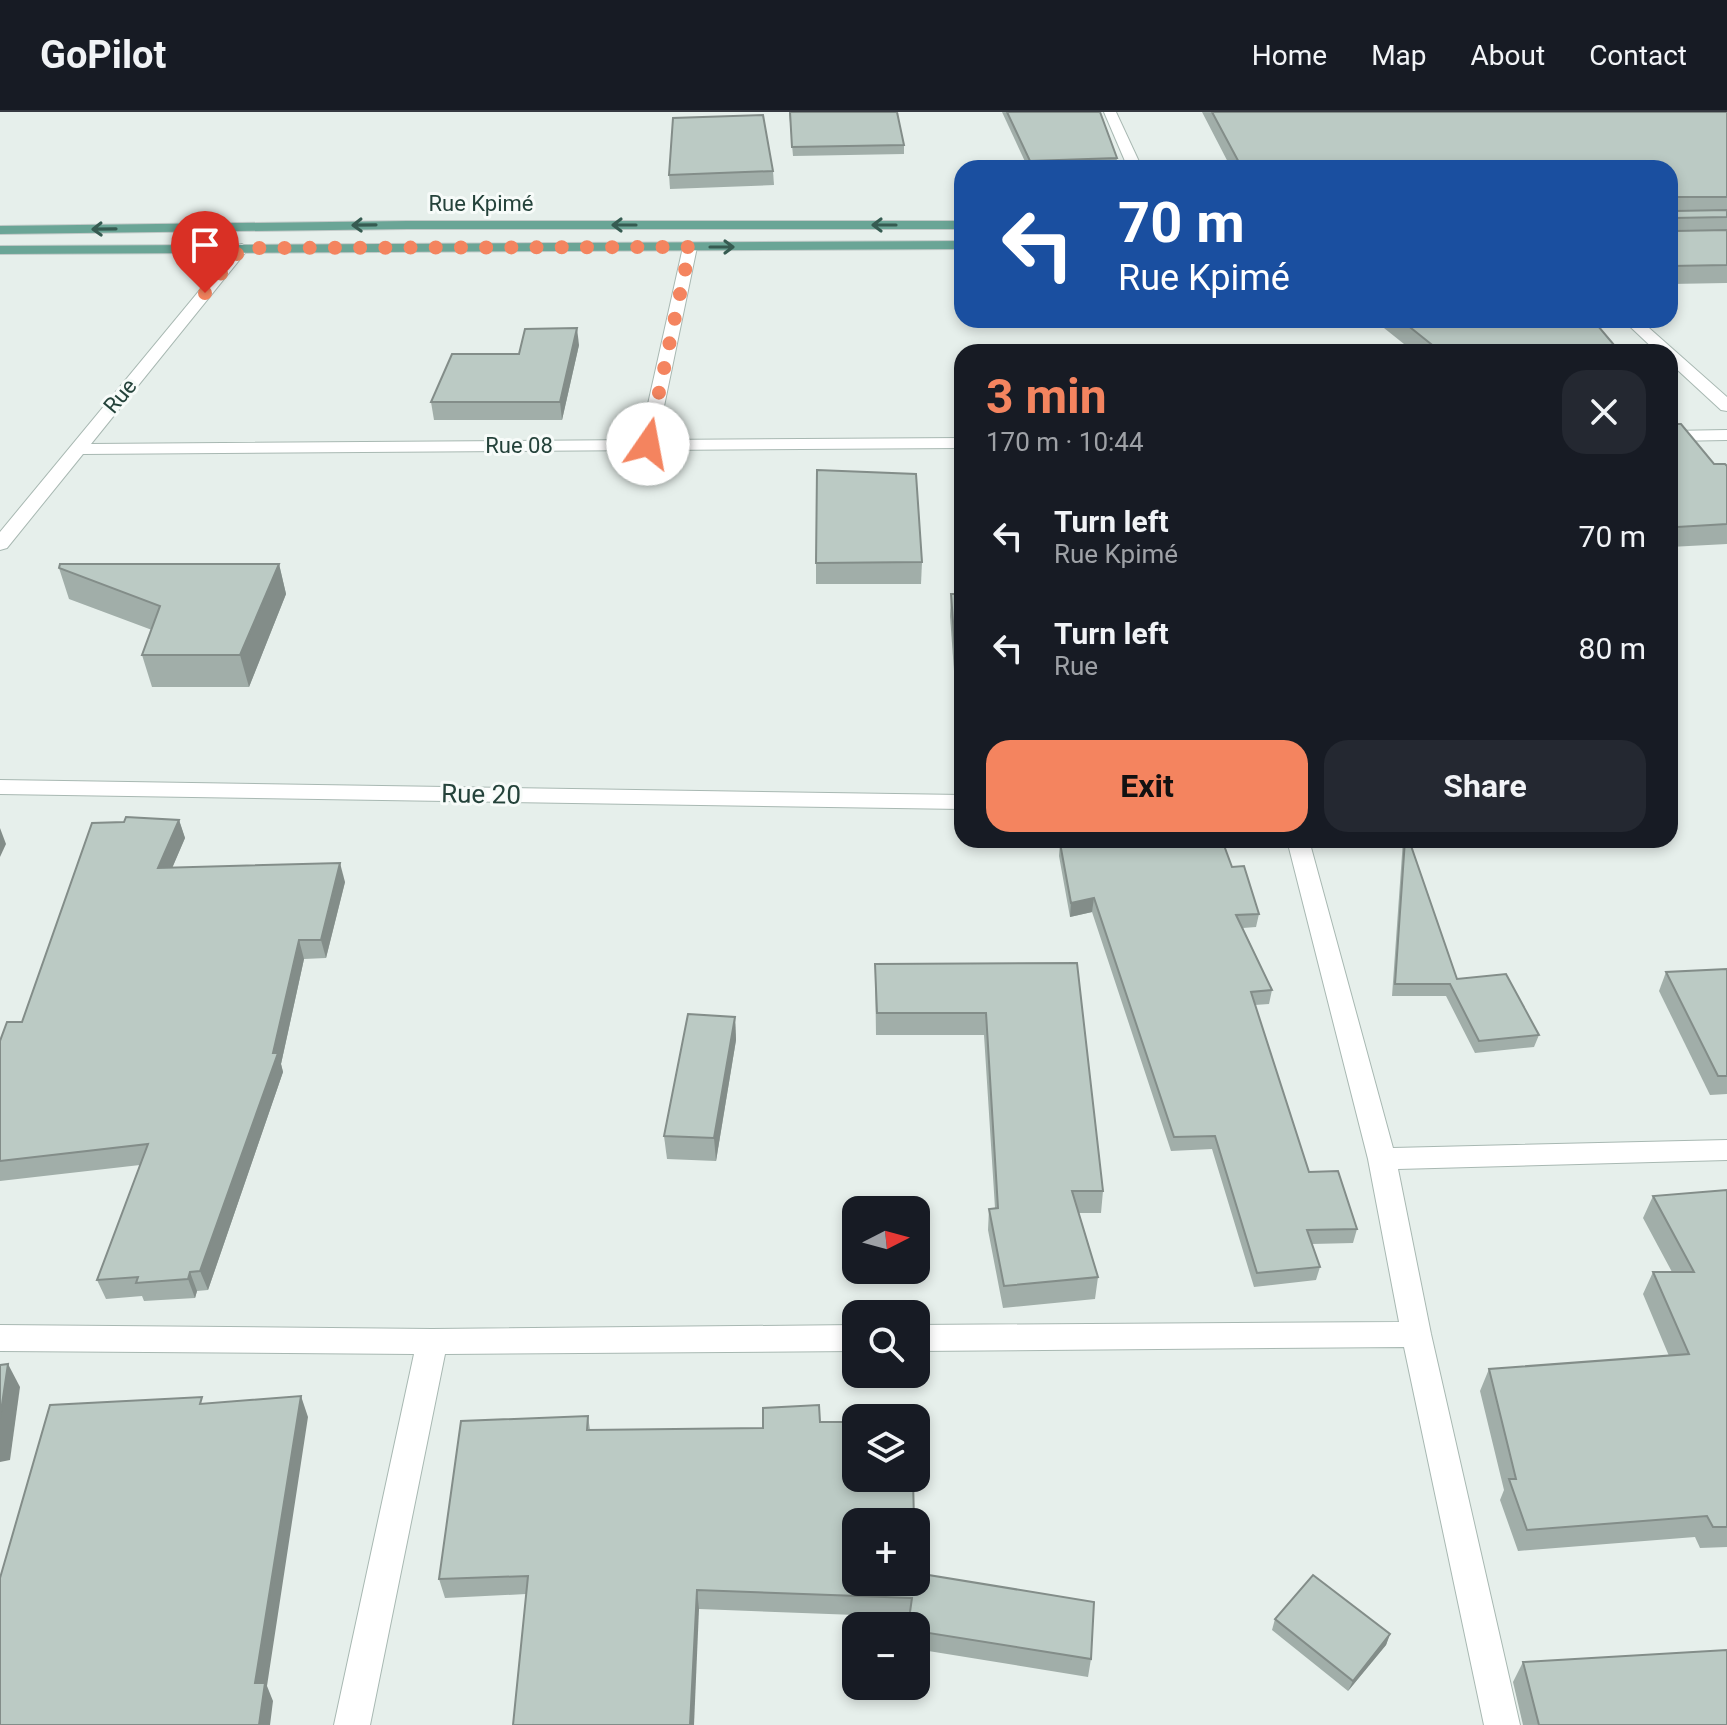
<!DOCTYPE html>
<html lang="en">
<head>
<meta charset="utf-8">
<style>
	:root { --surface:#171b24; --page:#242831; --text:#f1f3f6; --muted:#9ea1a6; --line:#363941; --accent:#f4845f }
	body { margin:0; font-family:Roboto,sans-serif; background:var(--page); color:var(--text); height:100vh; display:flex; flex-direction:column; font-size:30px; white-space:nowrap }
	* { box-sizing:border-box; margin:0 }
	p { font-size:26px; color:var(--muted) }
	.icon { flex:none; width:44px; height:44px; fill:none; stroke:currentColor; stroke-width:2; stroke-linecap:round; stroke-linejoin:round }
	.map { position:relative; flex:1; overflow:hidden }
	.details { position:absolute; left:954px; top:232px; width:724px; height:504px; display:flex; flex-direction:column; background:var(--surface); border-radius:24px; box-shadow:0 4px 12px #0003 }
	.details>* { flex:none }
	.banner { position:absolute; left:954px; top:48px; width:724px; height:168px; border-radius:24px; box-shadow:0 4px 12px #0003; background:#1a4fa0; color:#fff; overflow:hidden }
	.needle { width:52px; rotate:84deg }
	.fabs { position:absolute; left:842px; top:1084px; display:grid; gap:16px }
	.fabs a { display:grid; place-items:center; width:88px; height:88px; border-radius:16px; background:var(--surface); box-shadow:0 4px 12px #0003; font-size:40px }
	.pin { position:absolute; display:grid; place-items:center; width:68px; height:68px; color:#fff; margin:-82px -34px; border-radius:50% 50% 50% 0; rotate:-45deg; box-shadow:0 0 8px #0007 }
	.pin .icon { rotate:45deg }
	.me { position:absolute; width:88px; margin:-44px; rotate:12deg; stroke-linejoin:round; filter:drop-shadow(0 0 6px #0008) }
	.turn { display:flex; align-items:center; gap:28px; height:168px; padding:0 32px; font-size:36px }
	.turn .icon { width:104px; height:104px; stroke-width:2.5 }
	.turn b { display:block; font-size:56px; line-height:68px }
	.round { display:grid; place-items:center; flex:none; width:84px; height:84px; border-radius:24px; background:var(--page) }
	.summary { display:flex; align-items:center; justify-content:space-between; height:136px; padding:0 32px }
	h1 { font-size:48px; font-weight:700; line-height:60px; color:var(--accent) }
	.button { display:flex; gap:16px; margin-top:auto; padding:16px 32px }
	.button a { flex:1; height:92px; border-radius:24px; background:var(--accent); color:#111; font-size:32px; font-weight:700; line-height:92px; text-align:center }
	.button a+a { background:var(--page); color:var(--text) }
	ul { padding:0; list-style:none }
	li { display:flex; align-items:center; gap:24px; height:112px; padding:0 32px }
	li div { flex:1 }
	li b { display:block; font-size:30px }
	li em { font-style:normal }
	header { display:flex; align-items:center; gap:48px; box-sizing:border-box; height:112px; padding:0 40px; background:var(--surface); border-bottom:2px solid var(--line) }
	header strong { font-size:38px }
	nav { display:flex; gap:44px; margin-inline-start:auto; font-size:28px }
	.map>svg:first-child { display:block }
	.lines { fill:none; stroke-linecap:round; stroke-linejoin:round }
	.minor-casing { stroke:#a8b8b2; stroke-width:2 }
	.major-casing { stroke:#c2cac8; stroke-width:2 }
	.minor { fill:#fff; fill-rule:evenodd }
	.major { fill:#6aa596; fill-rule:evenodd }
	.wall { fill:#a1aea9 }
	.shaded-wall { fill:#838d89 }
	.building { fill:#bbcac4; stroke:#838d89; stroke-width:2 }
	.oneway { stroke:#365b51 }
	.route { stroke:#f4845f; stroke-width:14; stroke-dasharray:0 25.2 }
	.labels { text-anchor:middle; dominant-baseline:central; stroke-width:6; stroke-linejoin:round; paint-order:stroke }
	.far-street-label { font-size:22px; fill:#24423a; stroke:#f7fbf9 }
	.street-label { font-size:26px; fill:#24423a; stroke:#f7fbf9 }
</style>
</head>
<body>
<header>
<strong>GoPilot</strong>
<nav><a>Home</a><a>Map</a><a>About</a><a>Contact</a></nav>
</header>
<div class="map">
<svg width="1727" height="1613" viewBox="0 0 1727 1613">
	<rect width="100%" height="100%" fill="#e6efeb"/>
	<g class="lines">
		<defs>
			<g id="minor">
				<polygon points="1104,0 1116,0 1142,56 1128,56"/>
				<polygon points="690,131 697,135 657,328 962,326 962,336 83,342 7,436 0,438 0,420 237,133 242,132 249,136 91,332 640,328 683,135"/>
				<polygon points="1623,208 1640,208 1727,285 1727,299 1721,298 1670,251 1670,240 1657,240"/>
				<polygon points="1727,318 1727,328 1670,329 1670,319"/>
				<polygon points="0,668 962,683 962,697 0,682"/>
				<polygon points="1287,728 1309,728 1393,1036 1727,1028 1727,1048 1398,1057 1431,1222 1520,1613 1484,1613 1404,1235 916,1239 916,1213 1399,1210 1368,1047"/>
				<polygon points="0,1213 432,1217 856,1213 856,1239 445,1242 370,1613 334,1613 414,1242 0,1239"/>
			</g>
			<g id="major">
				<polygon points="407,109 962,109 962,117 407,117 0,122 0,114"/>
				<polygon points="962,129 962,137 0,142 0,134"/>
			</g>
		</defs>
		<use href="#minor" class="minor-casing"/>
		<use href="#major" class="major-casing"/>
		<use href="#minor" class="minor"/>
		<use href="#major" class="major"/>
	</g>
	<g class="wall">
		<polygon points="789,0 904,33 904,42 793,44"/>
		<polygon points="1002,0 1100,0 1117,46 1116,55 1028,56"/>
		<polygon points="1202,0 1727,0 1727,171 1670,172 1670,56 1231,56"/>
		<polygon points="773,59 774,73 670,77 669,63"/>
		<polygon points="1374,208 1593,208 1620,240 1414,240"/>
		<polygon points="579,233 562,308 434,308 431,290 519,242"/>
		<polygon points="1670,299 1674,312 1714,352 1727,354 1727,432 1670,435"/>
		<polygon points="922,450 921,472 816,472 816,451"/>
		<polygon points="279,452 286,482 249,575 152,575 142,543 152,518 69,487 59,456"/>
		<polygon points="951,482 962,482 962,627 959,627 950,504"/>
		<polygon points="179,708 185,726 172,756 345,770 326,846 304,847 281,952 283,960 208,1178 197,1179 195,1186 144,1189 142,1184 106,1187 97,1168 140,1053 0,1069 0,929 22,910"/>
		<polygon points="1403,728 1409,728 1457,867 1539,923 1534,935 1475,941 1446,884 1392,884"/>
		<polygon points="1060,731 1127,734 1232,755 1259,802 1256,815 1243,816 1272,878 1269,892 1255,893 1309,1060 1357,1117 1353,1131 1312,1132 1320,1155 1316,1168 1254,1175 1212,1037 1171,1039 1092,800 1070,805 1059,744"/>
		<polygon points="1077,851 1103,1079 1101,1101 1079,1101 1098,1165 1095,1187 1003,1196 988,1118 989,1097 995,1096 984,923 876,923 875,852"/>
		<polygon points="1727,857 1727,982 1710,983 1659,879 1666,860"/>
		<polygon points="735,905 736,928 716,1049 667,1047 664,1024"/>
		<polygon points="1727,1078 1727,1435 1700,1436 1695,1425 1518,1439 1500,1388 1504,1378 1480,1279 1489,1257 1669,1244 1643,1182 1653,1160 1672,1160 1643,1106 1653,1084"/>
		<polygon points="588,1304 590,1318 763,1316 820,1310 856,1410 916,1470 1091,1547 1088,1565 916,1537 916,1514 909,1505 699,1497 526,1482 445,1486 439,1467"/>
		<polygon points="1275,1507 1390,1522 1386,1533 1348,1579 1272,1518"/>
		<polygon points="1523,1550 1727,1613 1523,1613 1513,1570"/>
	</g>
	<g class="shaded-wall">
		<polygon points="577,216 579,233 562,308 560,290"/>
		<polygon points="279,452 286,482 249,575 240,543"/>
		<polygon points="179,708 185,726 164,775 158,756"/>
		<polygon points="0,716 6,732 0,745"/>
		<polygon points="340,751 345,770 326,846 321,828"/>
		<polygon points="1094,786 1092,800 1070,805 1071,791"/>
		<polygon points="299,828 304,847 281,952 283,960 208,1178 200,1159 273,941"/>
		<polygon points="735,905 736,928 716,1049 714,1026"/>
		<polygon points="190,1160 197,1179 195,1186 188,1167"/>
		<polygon points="8,1252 20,1275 10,1348 0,1350 0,1306"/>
		<polygon points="301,1284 308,1305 267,1574 273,1589 270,1613 259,1613 255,1571"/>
		<polygon points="697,1478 699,1497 694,1613 690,1613"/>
		<polygon points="1390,1522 1386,1533 1348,1579 1353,1569"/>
	</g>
	<g class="building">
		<polygon points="790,0 897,0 904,33 792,35"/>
		<polygon points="1007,0 1100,0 1117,46 1030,49"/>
		<polygon points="1212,0 1727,0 1727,85 1675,85 1672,96 1675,99 1727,98 1727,105 1673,106 1672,116 1675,119 1727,118 1727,153 1670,154 1670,56 1242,56"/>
		<polygon points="763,3 773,59 669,63 673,6"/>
		<polygon points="1401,208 1593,208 1620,240 1441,240"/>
		<polygon points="577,216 560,290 431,290 452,242 519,242 525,217"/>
		<polygon points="1670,299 1673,303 1674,312 1681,312 1714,352 1725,352 1727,354 1727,412 1677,415 1670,407"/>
		<polygon points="817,358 916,362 922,450 816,451"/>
		<polygon points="60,452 279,452 240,543 142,543 160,494 59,456"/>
		<polygon points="951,482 962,482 962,605 960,605"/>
		<polygon points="126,705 179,708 158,756 340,751 321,828 299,828 273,941 278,941 200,1159 190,1160 188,1167 136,1171 138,1165 97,1168 148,1032 0,1049 0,929 7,910 22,910 92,711 124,710"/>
		<polygon points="1211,728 1222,728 1232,755 1244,754 1259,802 1236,803 1272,878 1251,880 1309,1060 1338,1059 1357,1117 1307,1118 1320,1155 1257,1161 1215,1024 1174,1025 1094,786 1071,791 1060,731 1126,729 1127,734"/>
		<polygon points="1405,728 1409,728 1457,867 1506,862 1539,923 1479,929 1450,872 1395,872"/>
		<polygon points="1077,851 1103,1079 1072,1079 1098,1165 1004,1174 989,1097 998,1096 986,901 877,901 875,852"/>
		<polygon points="1727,857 1727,964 1718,964 1666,860"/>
		<polygon points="688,902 735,905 714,1026 664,1024"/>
		<polygon points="1727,1078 1727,1415 1713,1415 1707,1404 1527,1418 1509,1367 1516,1367 1489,1257 1689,1242 1653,1160 1694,1160 1653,1084"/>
		<polygon points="8,1252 0,1306 0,1253"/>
		<polygon points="301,1284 255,1571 265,1571 259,1613 0,1613 0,1466 50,1293 202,1285 200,1292"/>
		<polygon points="819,1293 820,1310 856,1310 856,1366 913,1366 914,1410 856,1410 856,1470 916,1470 916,1461 1094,1490 1091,1547 916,1519 916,1514 908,1514 912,1486 697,1478 690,1613 513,1613 528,1464 439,1467 461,1309 588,1304 587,1318 763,1316 763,1296"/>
		<polygon points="1313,1463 1390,1522 1353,1569 1275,1507"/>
		<polygon points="1727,1538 1727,1613 1539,1613 1523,1550"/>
	</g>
	<defs><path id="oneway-shaft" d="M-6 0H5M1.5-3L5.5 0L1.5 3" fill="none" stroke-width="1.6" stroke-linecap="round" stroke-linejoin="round" transform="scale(2)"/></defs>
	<g class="oneway">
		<use href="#oneway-shaft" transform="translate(364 113) rotate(179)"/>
		<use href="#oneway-shaft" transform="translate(624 113) rotate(180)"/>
		<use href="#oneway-shaft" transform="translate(884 113) rotate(180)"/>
		<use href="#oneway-shaft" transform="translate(104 117) rotate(179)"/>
		<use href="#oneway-shaft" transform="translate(722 135)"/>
	</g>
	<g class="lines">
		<polyline class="route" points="205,181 242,136 690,135 648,332"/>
	</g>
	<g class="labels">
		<g class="far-street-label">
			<text x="481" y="91">Rue Kpimé</text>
			<text transform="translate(120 284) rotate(-50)">Rue</text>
			<text x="519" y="333">Rue 08</text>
		</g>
		<g class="street-label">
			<text transform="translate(481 682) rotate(1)">Rue 20</text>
		</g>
	</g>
</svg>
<div class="fabs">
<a><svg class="needle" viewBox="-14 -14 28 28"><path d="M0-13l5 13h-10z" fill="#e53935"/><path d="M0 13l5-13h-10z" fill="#9ea1a6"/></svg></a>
<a><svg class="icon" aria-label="search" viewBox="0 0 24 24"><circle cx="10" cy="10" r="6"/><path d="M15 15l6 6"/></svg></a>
<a><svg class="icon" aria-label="layers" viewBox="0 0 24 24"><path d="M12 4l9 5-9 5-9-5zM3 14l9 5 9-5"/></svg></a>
<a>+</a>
<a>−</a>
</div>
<div class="pin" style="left:205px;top:181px;background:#d93025"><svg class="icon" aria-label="arrive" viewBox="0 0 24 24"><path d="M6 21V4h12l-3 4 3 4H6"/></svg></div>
<svg class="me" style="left:648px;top:332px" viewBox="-20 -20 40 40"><circle r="19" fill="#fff"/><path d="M0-13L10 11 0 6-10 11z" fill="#f4845f"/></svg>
<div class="banner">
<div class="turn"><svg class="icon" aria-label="left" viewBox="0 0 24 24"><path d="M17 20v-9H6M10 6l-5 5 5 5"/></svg><div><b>70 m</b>Rue Kpimé</div></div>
</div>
<section class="details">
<div class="summary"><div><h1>3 min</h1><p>170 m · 10:44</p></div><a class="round"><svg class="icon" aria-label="close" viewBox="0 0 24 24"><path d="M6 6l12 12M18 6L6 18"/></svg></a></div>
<ul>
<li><svg class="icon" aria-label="left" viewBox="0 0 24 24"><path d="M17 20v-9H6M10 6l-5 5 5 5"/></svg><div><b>Turn left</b><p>Rue Kpimé</p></div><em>70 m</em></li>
<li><svg class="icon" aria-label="left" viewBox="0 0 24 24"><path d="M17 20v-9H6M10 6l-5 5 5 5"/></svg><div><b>Turn left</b><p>Rue</p></div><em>80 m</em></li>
</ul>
<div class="button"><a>Exit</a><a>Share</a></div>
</section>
</div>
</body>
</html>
